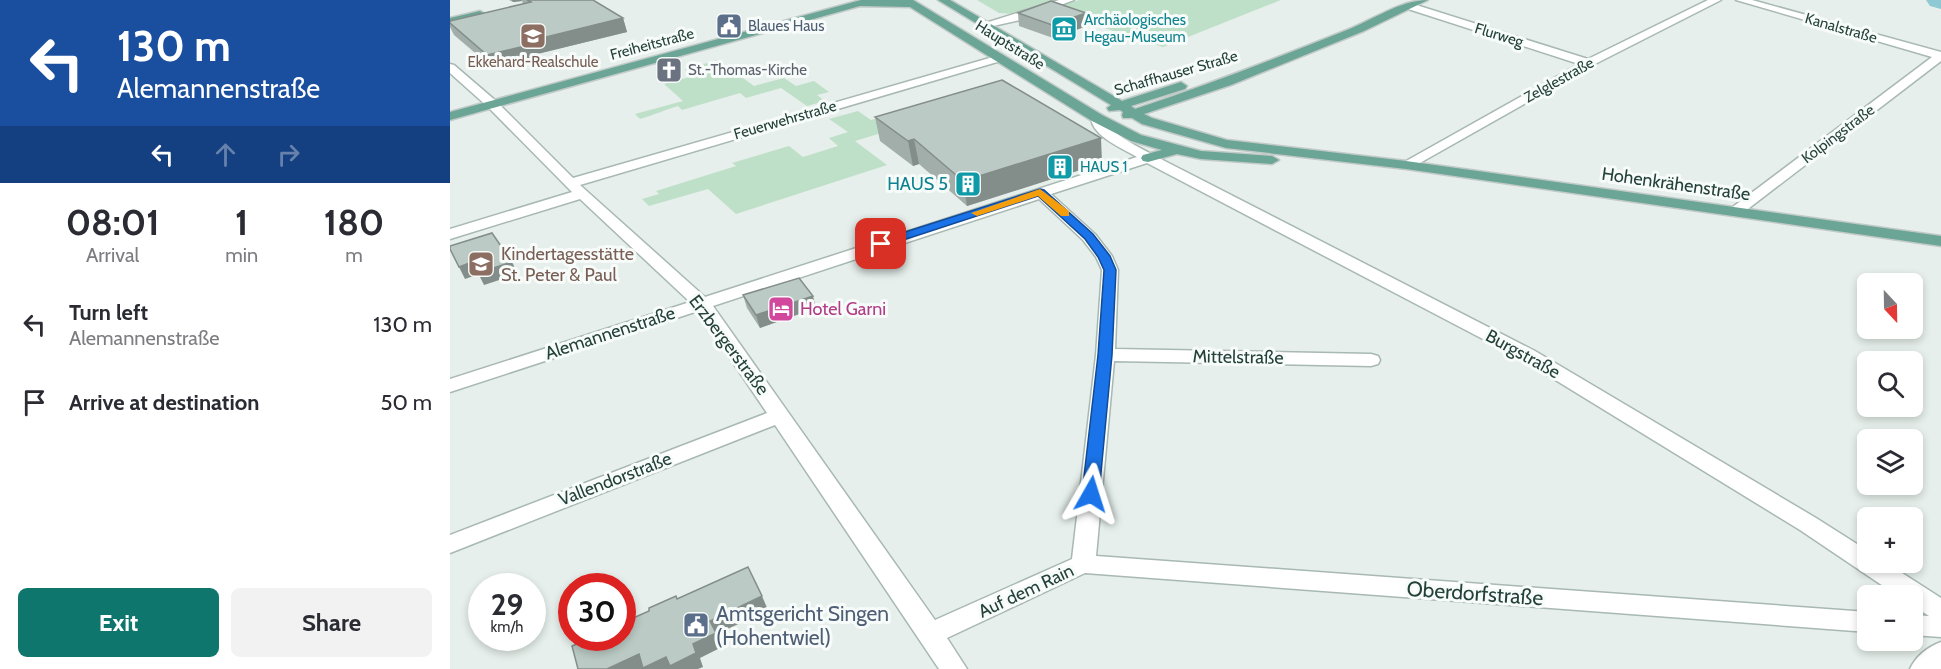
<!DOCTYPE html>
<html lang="en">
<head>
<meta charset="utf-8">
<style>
	:root { --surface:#fff; --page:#f2f2f3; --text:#2b2b33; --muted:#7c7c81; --accent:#0f766e }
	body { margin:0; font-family:Cabin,sans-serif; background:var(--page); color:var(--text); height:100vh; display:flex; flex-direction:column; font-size:22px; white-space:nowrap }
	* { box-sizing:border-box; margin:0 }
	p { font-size:20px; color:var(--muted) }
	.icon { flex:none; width:33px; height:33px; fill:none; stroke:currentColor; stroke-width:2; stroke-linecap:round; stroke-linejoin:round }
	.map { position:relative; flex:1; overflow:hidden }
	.details { display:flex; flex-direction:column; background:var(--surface); width:450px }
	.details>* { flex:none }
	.top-card { background:#1a4fa0; color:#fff; overflow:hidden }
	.needle { width:39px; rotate:158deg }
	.controls { position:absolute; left:1407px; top:273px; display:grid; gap:12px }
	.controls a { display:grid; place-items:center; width:66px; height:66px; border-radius:9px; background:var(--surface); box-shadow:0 3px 9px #0003; font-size:30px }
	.speed { position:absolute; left:18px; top:573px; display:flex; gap:12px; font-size:30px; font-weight:700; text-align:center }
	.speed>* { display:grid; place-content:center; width:78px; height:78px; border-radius:50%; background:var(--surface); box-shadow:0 3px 9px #0003; line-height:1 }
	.speed small { font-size:15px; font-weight:400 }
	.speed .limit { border:9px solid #d22; background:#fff; color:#111 }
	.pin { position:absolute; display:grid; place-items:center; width:51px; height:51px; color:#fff; margin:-26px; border-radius:12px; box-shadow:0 3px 9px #0006 }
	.me { position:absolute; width:66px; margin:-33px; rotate:6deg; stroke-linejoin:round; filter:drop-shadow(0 0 4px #0008) }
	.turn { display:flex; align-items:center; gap:21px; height:126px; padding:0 18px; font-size:27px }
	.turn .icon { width:78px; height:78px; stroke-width:2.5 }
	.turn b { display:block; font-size:42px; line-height:51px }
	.lanes { display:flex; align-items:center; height:57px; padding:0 18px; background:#0003; justify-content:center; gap:30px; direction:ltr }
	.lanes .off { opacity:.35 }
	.eta { display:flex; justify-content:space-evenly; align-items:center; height:102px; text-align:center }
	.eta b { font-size:36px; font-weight:800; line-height:42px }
	.cta { display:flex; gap:12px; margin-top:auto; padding:12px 18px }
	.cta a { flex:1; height:69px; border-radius:9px; background:var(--accent); color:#fff; font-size:24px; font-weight:800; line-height:69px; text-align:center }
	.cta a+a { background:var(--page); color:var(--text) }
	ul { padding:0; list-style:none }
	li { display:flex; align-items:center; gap:18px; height:78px; padding:0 18px }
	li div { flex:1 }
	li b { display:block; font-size:22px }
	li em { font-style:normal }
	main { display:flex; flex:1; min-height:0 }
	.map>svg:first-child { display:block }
	.green { fill:#bfe0c8 }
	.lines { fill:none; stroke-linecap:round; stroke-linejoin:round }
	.river { fill:#8ec9d4; fill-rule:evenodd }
	.minor-casing { stroke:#a8b8b2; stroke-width:3 }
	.major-casing { stroke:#c2cac8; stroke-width:3 }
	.minor { fill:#fff; fill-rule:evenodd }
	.major { fill:#6aa596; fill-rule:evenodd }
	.wall { fill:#a1aea9 }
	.shaded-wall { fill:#838d89 }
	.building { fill:#bbcac4; stroke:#838d89; stroke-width:1.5 }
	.route { fill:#1a73e8; stroke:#114b97; stroke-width:1.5 }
	.slow { fill:#f59e0b }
	.labels { text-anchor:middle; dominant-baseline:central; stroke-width:6; stroke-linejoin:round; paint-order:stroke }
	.far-culture-label { font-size:15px; fill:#0d838f; stroke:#f7fbf9; text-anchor:start }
	.far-service-label { font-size:15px; fill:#4e5e75; stroke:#f7fbf9; text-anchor:start }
	.far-street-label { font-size:15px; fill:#24423a; stroke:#f7fbf9 }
	.far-education-label { font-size:15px; fill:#785e54; stroke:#f7fbf9 }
	.far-worship-label { font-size:15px; fill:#5b616d; stroke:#f7fbf9; text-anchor:start }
	.culture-label { font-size:18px; fill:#0d838f; stroke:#f7fbf9; text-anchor:end }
	.street-label { font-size:18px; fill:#24423a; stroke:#f7fbf9 }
	.education-label { font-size:18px; fill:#785e54; stroke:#f7fbf9; text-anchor:start }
	.hotel-label { font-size:18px; fill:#b23c85; stroke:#f7fbf9; text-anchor:start }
	.near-street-label { font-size:21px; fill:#24423a; stroke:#f7fbf9 }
	.near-service-label { font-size:21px; fill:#4e5e75; stroke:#f7fbf9; text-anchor:start }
</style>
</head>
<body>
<main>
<section class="details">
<div class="top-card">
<div class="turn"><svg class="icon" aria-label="left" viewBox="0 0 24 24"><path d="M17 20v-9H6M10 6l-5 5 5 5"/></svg><div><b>130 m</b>Alemannenstraße</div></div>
<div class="lanes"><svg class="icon" aria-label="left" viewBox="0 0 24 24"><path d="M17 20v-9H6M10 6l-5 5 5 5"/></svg><svg class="icon off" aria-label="ahead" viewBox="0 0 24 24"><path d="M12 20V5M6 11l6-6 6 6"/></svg><svg class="icon off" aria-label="right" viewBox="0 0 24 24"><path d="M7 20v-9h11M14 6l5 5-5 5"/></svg></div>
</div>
<div class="eta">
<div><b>08:01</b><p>Arrival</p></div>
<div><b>1</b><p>min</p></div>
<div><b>180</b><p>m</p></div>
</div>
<ul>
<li><svg class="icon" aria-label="left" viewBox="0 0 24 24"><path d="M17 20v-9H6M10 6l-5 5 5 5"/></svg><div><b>Turn left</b><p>Alemannenstraße</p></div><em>130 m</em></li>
<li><svg class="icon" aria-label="arrive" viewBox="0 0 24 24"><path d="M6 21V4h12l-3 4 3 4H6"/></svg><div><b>Arrive at destination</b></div><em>50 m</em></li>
</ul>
<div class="cta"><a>Exit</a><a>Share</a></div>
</section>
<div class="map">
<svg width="1491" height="669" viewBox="0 0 1491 669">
	<rect width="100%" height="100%" fill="#e6efeb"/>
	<g class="green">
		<polygon points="527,0 606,0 564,14 549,13"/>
		<polygon points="629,0 831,0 713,47 599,10"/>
		<path d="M268 60 304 86 334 78 346 86 364 81 379 92 367 95 375 101 357 106 331 88 296 98 290 93 232 110 228 106C215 110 206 114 190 119L185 114 233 101 214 84 243 76 235 69Z"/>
		<polygon points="408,111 421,120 442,114 458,125 405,141 437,165 286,214 258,189 199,206 192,199 209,194 206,191 286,166 282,163 339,146 353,157 388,146 379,138 398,132 379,119"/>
	</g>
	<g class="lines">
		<polygon class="river" points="1476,0 1491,0 1491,9 1480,6"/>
		<defs>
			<g id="minor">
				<polygon points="609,0 624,0 570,20 534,28 529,25"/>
				<polygon points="1258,0 1271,0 1143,65 961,168 951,168 949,165 1129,64 955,8 955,4 963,4 1138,59"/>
				<polygon points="1286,0 1302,0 1491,52 1491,61 1290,215 1280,215 1277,212 1280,209 1482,57"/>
				<path d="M550 55 554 56V60L130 185 255 297 687 157C672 148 643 137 641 118L642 115H652C661 135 684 144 703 155L1085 351 1366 518 1418 551V562H1435L1491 598V637L1462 635V615L1479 616 1462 605V596H1448L1350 530 1071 359 697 163 601 194 645 234 662 256 668 270 665 349 921 354 928 356 930 360 928 364 921 366 664 361 646 556 1418 612V632L635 573 497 638 517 669H489L325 425 0 553V535L317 413 248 311 0 392V379L240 302 130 199 0 239V229L122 192 38 107 0 73V64L4 65 46 101 123 178ZM589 199 633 240 646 257 652 270 646 355 622 559 485 620 263 306Z"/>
				<path d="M1491 642V669H1460C1466 656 1478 647 1491 642Z"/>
			</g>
			<g id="major">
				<polygon points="411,0 463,0 652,115 691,135 751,151 822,156 829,160 822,164 751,159 727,154 698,162 693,161 691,158 693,155 712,150 681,141 642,121 460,7 410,6 0,120 0,112"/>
				<path d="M488 0H500L672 101 731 82 737 86 735 89 681 106 685 109C757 85 827 58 897 30 923 20 950 0 978 0L914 31 781 85 694 114 702 118 777 140 956 161 1491 236V246L956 169 776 148 692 124 682 118H673L672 115 673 112 670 110 659 111 657 108 661 105Z"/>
				<polygon points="30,11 35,14 34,16 0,24 0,18"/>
			</g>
		</defs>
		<use href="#minor" class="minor-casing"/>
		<use href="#major" class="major-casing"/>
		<use href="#minor" class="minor"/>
		<use href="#major" class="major"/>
	</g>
	<g class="wall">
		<polygon points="59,0 143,0 173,18 177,32 79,56 81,59 44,69 4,35 0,27 0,21 73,4 72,1 63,2"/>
		<polygon points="568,13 637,26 603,38 569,26"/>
		<polygon points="425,117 652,163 517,206 469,164 463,166 430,141"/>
		<polygon points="293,295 366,308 310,328 297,308"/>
	</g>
	<g class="shaded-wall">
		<polygon points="62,0 71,0 72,1 63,2"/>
		<polygon points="636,13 637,26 603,38 602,25"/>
		<polygon points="173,18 177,32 79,56 81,59 44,69 37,55 72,43"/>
		<polygon points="651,138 652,163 517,206 513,181"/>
		<polygon points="464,139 469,164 463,166 458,141"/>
		<polygon points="22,262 29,274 15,279 9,267"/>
		<polygon points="62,262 68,274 34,285 28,273"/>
		<polygon points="363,296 366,308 310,328 306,315"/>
		<polygon points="312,596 318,610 267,634 272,647 250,658 253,667 248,669 157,669 189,654 243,644 260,621"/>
	</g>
	<g class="building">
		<polygon points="77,0 143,0 173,18 72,43 75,46 37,55 0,23 0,21 81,2"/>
		<polygon points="601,1 636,13 602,25 568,13"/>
		<polygon points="552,80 651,138 513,181 464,139 458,141 425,117"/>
		<polygon points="42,233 62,262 28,273 22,262 9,267 0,249 0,246"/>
		<polygon points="349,278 363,296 306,315 293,295"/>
		<polygon points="298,567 312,596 260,621 266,633 243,644 246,653 220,666 216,657 193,668 189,654 157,669 128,669 122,646 141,638 172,638 172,623 199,611 199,608 226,596 227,599"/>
	</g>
	<polygon class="route" points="590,189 594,190 643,234 660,256 666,270 662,355 649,494 646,498 635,498 632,494 648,355 654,270 648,257 635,239 588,196 435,246 431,248 425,244 427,241"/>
	<polygon class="slow" points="590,189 619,211 619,216 611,216 588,196 527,216 521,213"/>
	<defs>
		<symbol id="civic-square" viewBox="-11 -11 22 22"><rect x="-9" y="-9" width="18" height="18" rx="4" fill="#5c6f8a" stroke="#f7fbf9"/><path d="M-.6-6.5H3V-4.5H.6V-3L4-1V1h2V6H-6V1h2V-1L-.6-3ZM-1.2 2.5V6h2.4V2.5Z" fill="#fff"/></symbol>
		<symbol id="museum-square" viewBox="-11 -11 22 22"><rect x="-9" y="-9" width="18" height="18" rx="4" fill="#0f9aa8" stroke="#f7fbf9"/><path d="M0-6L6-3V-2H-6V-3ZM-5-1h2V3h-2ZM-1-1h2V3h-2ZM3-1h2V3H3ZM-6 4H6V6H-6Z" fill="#fff"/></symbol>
		<symbol id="school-square" viewBox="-11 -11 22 22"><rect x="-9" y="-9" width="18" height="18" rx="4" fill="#8d6e63" stroke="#f7fbf9"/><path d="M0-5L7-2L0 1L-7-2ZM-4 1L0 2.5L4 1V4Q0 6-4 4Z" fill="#fff"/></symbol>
		<symbol id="church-square" viewBox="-11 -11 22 22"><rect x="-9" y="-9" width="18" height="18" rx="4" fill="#6b7280" stroke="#f7fbf9"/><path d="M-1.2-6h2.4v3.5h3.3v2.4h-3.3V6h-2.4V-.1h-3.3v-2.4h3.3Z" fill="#fff"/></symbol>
		<symbol id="building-square" viewBox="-11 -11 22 22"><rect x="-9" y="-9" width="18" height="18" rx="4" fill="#0f9aa8" stroke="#f7fbf9"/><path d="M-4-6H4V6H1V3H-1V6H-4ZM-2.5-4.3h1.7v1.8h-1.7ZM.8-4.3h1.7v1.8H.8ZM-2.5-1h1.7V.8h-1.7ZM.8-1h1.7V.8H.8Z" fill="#fff"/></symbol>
		<symbol id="hotel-square" viewBox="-11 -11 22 22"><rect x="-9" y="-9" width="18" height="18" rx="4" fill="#d1479c" stroke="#f7fbf9"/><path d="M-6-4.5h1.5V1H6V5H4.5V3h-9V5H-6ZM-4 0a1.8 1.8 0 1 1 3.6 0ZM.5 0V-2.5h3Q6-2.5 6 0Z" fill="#fff"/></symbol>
	</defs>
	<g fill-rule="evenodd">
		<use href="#civic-square" x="264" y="11" width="30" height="30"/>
		<use href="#museum-square" x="599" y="14" width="30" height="30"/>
		<use href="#school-square" x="68" y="21" width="30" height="30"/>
		<use href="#church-square" x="204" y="55" width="30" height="30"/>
		<use href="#building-square" x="595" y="152" width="30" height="30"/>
		<use href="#building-square" x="503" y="169" width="30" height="30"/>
		<use href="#school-square" x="16" y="249" width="30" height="30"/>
		<use href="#hotel-square" x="316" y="294" width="30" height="30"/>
		<use href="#civic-square" x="231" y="610" width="30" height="30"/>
	</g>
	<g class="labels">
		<g class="far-culture-label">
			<text x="634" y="20">Archäologisches<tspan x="634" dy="17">Hegau-Museum</tspan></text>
			<text x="630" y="167">HAUS 1</text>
		</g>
		<g class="far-service-label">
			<text x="298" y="26">Blaues Haus</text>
		</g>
		<g class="far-street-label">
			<text transform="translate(1391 28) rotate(16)">Kanalstraße</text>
			<text transform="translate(1049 35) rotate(17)">Flurweg</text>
			<text transform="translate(202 44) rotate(-15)">Freiheitstraße</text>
			<text transform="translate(560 45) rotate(32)">Hauptstraße</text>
			<text transform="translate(726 73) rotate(-16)">Schaffhauser Straße</text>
			<text transform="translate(1109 80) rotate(-29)">Zelglestraße</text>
			<text transform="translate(335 120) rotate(-16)">Feuerwehrstraße</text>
			<text transform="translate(1388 134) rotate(-37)">Kolpingstraße</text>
		</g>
		<g class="far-education-label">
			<text x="83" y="62">Ekkehard-Realschule</text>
		</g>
		<g class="far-worship-label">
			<text x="238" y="70">St.-Thomas-Kirche</text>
		</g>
		<g class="culture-label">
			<text x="498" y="184">HAUS 5</text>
		</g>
		<g class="street-label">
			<text transform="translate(1226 184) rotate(8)">Hohenkrähenstraße</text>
			<text transform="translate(160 333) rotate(-18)">Alemannenstraße</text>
			<text transform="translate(279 345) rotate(53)">Erzbergerstraße</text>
			<text transform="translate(1073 354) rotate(29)">Burgstraße</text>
			<text transform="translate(788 357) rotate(1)">Mittelstraße</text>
			<text transform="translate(165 479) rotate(-21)">Vallendorstraße</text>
			<text transform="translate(576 591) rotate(-25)">Auf dem Rain</text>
		</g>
		<g class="education-label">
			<text x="51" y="254">Kindertagesstätte<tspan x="51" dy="21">St. Peter &amp; Paul</tspan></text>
		</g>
		<g class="hotel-label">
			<text x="350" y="309">Hotel Garni</text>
		</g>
		<g class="near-street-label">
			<text transform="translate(1025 593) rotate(4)">Oberdorfstraße</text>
		</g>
		<g class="near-service-label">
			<text x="266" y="613">Amtsgericht Singen<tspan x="266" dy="24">(Hohentwiel)</tspan></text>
		</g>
	</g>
</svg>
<div class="controls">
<a><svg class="needle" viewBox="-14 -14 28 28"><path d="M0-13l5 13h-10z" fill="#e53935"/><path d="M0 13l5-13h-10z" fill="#7c7c81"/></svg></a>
<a><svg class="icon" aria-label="search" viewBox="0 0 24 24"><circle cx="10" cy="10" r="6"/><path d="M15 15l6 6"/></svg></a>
<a><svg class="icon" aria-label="layers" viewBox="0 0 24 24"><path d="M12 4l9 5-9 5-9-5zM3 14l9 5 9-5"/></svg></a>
<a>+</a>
<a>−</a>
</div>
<div class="speed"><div>29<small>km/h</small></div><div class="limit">30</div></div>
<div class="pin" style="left:431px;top:244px;background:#d93025"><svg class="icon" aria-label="arrive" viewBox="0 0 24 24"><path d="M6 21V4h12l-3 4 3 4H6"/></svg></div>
<svg class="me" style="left:641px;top:494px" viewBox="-20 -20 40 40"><path d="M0-17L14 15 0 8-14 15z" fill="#1a73e8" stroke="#fff" stroke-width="4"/></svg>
</div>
</main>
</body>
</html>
